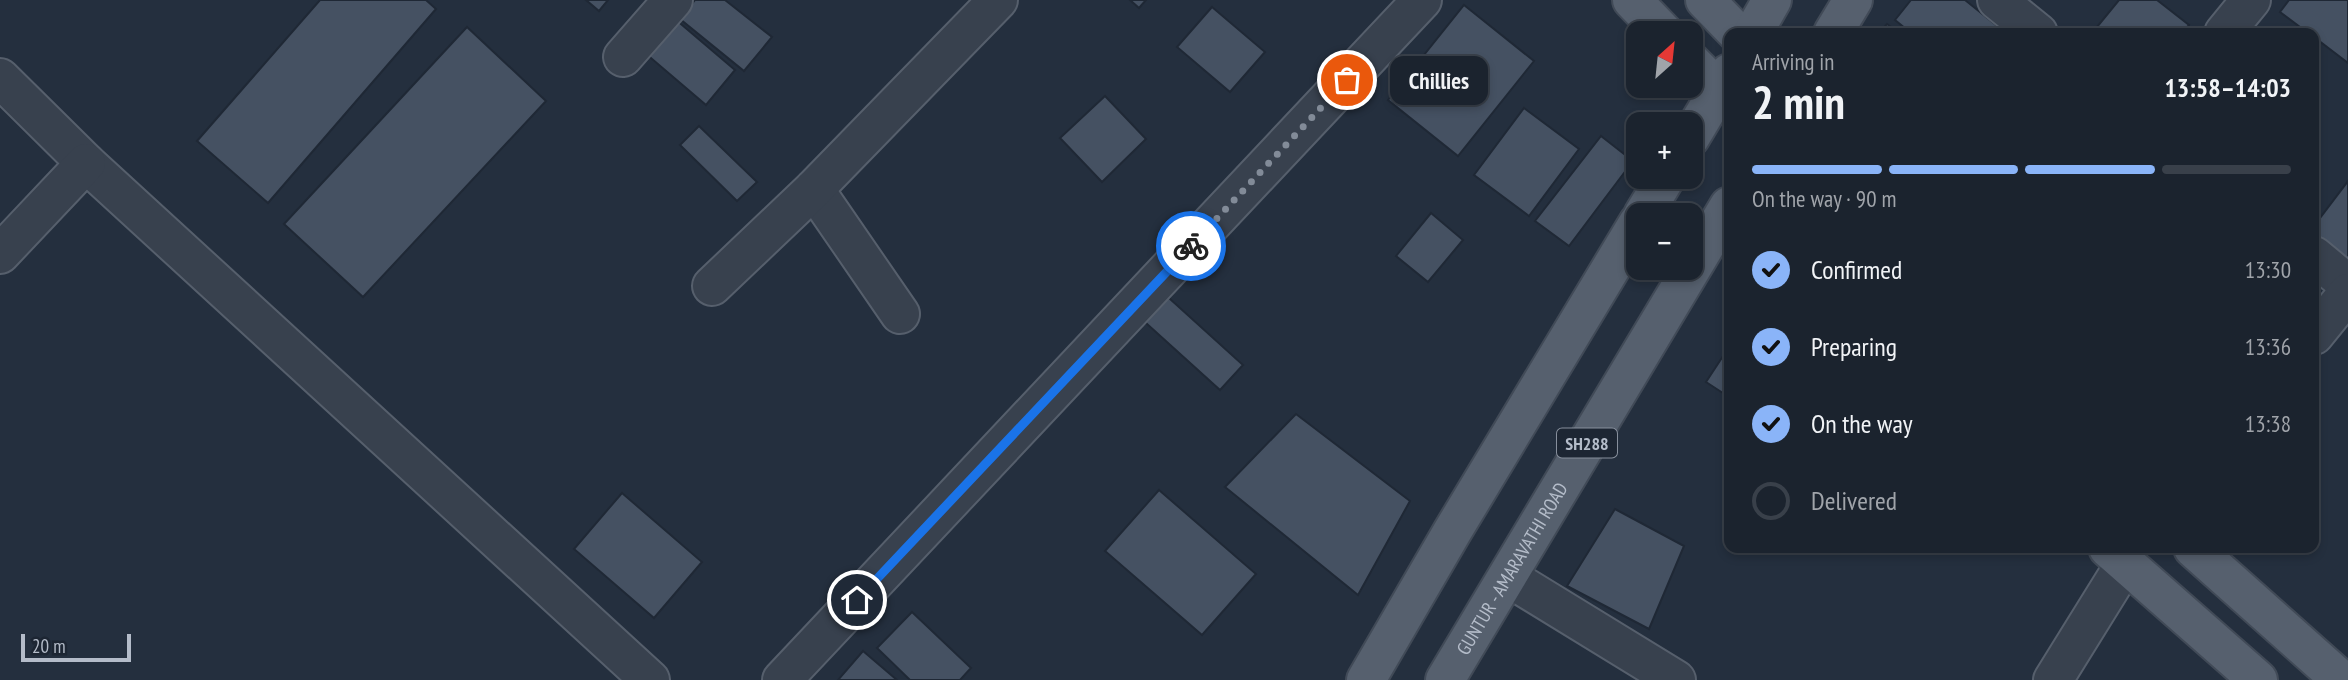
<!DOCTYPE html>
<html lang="en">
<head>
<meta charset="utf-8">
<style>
	:root { --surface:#1b232e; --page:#242b36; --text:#f1f3f6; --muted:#a0a4aa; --line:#39404a; --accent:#8ab4f8 }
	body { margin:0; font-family:"PT Sans Narrow",sans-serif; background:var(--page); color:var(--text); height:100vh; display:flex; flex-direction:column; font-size:26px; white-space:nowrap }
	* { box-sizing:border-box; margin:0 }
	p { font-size:23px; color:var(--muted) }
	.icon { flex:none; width:38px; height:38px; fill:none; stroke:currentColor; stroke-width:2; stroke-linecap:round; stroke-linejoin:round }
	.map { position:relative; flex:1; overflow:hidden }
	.side { position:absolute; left:1724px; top:28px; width:595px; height:525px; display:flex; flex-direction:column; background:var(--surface); border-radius:14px; box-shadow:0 4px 10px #0003,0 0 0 2px var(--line) }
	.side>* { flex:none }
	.needle { width:46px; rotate:27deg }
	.fabs { position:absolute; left:1626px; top:21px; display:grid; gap:14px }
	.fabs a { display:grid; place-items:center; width:77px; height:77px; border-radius:14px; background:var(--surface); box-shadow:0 4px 10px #0003,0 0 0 2px var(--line); font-size:35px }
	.scale { position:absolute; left:21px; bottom:18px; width:110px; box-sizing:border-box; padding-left:7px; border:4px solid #b4bcc9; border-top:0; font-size:19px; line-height:24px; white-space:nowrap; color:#b4bcc9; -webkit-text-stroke:5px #1d2633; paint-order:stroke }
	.pin { position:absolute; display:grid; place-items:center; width:60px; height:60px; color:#fff; margin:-30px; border:4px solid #fff; border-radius:50%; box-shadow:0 2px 7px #0007 }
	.courier { position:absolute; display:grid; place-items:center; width:70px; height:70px; margin:-35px; border:5px solid #1a73e8; border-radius:50%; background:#fff; color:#222; box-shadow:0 2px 9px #0007 }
	.bubble { position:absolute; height:49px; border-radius:14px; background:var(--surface); box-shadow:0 4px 10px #0003,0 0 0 2px var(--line); font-size:23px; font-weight:600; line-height:49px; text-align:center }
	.headline em { font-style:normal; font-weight:600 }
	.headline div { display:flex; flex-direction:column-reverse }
	.headline { display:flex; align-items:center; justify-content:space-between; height:119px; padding:0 28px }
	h1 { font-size:46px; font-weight:600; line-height:52px }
	.bar { display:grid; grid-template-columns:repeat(4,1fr); gap:10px 7px; align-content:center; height:84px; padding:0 28px }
	.bar i { height:9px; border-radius:5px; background:var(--line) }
	.bar .on { background:var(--accent) }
	.bar p { grid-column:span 4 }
	ol { padding:0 28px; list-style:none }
	li { display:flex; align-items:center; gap:21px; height:77px }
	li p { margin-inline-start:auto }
	li .icon { padding:7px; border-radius:50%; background:var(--accent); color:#111; stroke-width:4 }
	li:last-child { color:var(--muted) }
	li i { width:38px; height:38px; border:4px solid var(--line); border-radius:50% }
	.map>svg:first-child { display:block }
	.building { fill:#455162; stroke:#1f2835; stroke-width:2 }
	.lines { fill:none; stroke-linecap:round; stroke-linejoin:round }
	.minor-casing { stroke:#565f6c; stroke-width:42 }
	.major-casing { stroke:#414a57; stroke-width:42 }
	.minor { stroke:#38414e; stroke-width:38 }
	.major { stroke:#56606e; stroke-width:38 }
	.done { stroke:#828b98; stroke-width:7; stroke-dasharray:0 12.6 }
	.route { stroke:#1a73e8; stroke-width:9 }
	.labels { text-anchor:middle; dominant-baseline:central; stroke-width:6; stroke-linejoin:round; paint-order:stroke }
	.shield { fill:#1d2633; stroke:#878f9c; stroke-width:2 }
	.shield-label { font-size:18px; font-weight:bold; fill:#b4bcc9 }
	.street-label { font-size:19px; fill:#b4bcc9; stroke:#1d2633 }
</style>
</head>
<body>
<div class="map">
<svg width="2348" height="680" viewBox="0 0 2348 680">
	<rect width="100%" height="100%" fill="#242f3e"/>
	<g class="building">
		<polygon points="320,0 426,0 436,9 268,203 197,141"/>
		<polygon points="586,0 608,0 599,11"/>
		<polygon points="695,0 725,0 772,37 744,71 680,19"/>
		<polygon points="1130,0 1146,0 1139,8"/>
		<polygon points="1911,0 1965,0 2006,33 1911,33 1895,20"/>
		<polygon points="2119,0 2157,0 2189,25 2182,33 2092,33"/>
		<polygon points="2289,0 2348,0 2348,63 2314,37 2314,33 2308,33 2280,12"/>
		<polygon points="1464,5 1534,61 1458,156 1388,100"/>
		<polygon points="1212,7 1265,52 1230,92 1177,47"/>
		<polygon points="675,19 735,70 706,105 645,53"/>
		<polygon points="1887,24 1899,33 1879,33"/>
		<polygon points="467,27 546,101 363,297 284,224"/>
		<polygon points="1105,96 1146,139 1102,182 1060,138"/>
		<polygon points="1524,108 1579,149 1529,216 1474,175"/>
		<polygon points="699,126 757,182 737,201 680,145"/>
		<polygon points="1601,136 1633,161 1569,246 1535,221"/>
		<polygon points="2348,181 2348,259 2314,233 2314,226"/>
		<polygon points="1431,213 1463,240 1428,282 1396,256"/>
		<polygon points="1159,289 1243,365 1220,390 1136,314"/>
		<polygon points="1729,347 1729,397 1706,382"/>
		<polygon points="1296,414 1410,501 1358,595 1225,487"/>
		<polygon points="1159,490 1256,574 1202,635 1105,551"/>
		<polygon points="622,493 702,562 654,618 574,549"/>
		<polygon points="1615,509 1684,546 1649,629 1567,586"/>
		<polygon points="912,612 971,668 960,680 910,680 877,648"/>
		<polygon points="863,651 897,680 838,680"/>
	</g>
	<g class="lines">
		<defs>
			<g id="minor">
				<polyline points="1997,0 2038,33"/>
				<polyline points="2224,33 2251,0"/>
				<polyline points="623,57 673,0"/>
				<polyline points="0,78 86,163 650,680"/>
				<polyline points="814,189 900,314"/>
				<polyline points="0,254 86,163"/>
				<polyline points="2314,256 2348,284"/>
				<polyline points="712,286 814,189 998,0"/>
				<polyline points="2314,335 2348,293"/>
				<polyline points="1508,577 1676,680"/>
				<polyline points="782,680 1422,0"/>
				<polyline points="2053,680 2125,564"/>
			</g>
			<g id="major">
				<polyline points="1632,0 1664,33"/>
				<polyline points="1705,0 1737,33"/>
				<polyline points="1753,33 1772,0"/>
				<polyline points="1833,33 1853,0"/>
				<polyline points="1690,61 1719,90"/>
				<polyline points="1690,138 1729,73"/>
				<polyline points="1643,215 1666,177"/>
				<polyline points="2108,548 2258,680"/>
				<polyline points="2193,548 2341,680"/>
				<polyline points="1366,680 1452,532 1638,223"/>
				<path id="s1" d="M 1445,680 L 1729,206"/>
			</g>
		</defs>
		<use href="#minor" class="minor-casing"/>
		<use href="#major" class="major-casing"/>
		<use href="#minor" class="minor"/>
		<use href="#major" class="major"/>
	</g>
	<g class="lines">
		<polyline class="done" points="1191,246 1347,80"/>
		<polyline class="route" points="857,600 1191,246"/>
	</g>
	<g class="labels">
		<rect class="shield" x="1557" y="428.5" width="60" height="29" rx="5"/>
		<g class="shield-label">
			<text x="1587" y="443">SH288</text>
		</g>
		<g class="street-label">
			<text stroke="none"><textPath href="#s1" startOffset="130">GUNTUR - AMARAVATHI ROAD</textPath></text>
		</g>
	</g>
</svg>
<div class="fabs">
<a><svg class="needle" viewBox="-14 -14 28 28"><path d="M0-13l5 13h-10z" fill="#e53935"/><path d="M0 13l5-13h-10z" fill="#a0a4aa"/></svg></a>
<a>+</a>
<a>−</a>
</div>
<div class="scale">20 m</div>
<div class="pin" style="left:1347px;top:80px;background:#ea580c"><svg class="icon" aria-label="bag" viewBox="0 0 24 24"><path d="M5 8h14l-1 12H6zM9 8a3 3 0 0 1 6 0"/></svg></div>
<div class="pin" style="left:857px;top:600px;background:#1f2937"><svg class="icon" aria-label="home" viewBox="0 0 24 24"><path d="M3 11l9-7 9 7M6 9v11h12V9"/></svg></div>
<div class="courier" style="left:1191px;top:246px"><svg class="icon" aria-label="bike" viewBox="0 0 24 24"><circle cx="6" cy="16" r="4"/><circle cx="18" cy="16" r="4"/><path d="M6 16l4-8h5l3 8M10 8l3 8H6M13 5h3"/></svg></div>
<div class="bubble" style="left:1390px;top:56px;width:98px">Chillies</div>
<section class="side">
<div class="headline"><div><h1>2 min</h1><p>Arriving in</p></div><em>13:58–14:03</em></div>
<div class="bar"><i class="on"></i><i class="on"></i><i class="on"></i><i></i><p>On the way · 90 m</p></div>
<ol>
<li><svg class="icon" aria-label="check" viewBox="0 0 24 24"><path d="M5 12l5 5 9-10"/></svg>Confirmed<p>13:30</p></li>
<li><svg class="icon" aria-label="check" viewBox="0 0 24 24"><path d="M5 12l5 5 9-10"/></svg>Preparing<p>13:36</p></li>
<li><svg class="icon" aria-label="check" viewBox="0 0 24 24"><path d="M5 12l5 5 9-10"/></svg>On the way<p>13:38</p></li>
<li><i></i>Delivered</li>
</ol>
</section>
</div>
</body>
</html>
